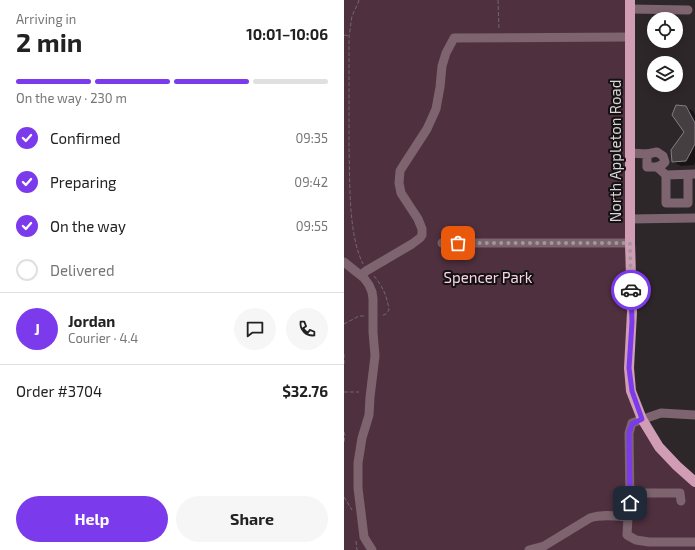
<!DOCTYPE html>
<html lang="en">
<head>
<meta charset="utf-8">
<style>
	:root { --surface:#fff; --page:#f6f6f6; --text:#222; --muted:#767676; --line:#e0e0e0; --accent:#7c3aed }
	body { margin:0; font-family:"Exo 2",sans-serif; background:var(--page); color:var(--text); height:100vh; display:flex; flex-direction:column; font-size:15px; white-space:nowrap }
	* { box-sizing:border-box; margin:0 }
	p { font-size:13px; color:var(--muted) }
	.icon { flex:none; width:22px; height:22px; fill:none; stroke:currentColor; stroke-width:2; stroke-linecap:round; stroke-linejoin:round }
	.map { position:relative; flex:1; overflow:hidden }
	.drawer { display:flex; flex-direction:column; background:var(--surface); width:344px }
	.drawer>* { flex:none }
	.fabs { position:absolute; left:303px; top:12px; display:grid; gap:8px }
	.fabs a { display:grid; place-items:center; width:36px; height:36px; border-radius:50%; background:var(--surface); box-shadow:0 2px 10px #0003; font-size:20px }
	.pin { position:absolute; display:grid; place-items:center; width:34px; height:34px; color:#fff; margin:-17px; border-radius:8px; box-shadow:0 2px 6px #0006 }
	.courier { position:absolute; display:grid; place-items:center; width:40px; height:40px; margin:-20px; border:3px solid #7c3aed; border-radius:50%; background:#fff; color:#222; box-shadow:0 1px 5px #0007 }
	.head em { font-style:normal; font-weight:700 }
	.head div { display:flex; flex-direction:column-reverse }
	.head { display:flex; align-items:center; justify-content:space-between; height:68px; padding:0 16px }
	h1 { font-size:26px; font-weight:700; line-height:30px }
	.bar { display:grid; grid-template-columns:repeat(4,1fr); gap:6px 4px; align-content:center; height:48px; padding:0 16px }
	.bar i { height:5px; border-radius:3px; background:var(--line) }
	.bar .on { background:var(--accent) }
	.bar p { grid-column:span 4 }
	.line { display:flex; align-items:center; gap:10px; padding:0 16px; border-top:1px solid var(--line) }
	.line div { flex:1 }
	.round { display:grid; place-items:center; flex:none; width:42px; height:42px; border-radius:21px; background:var(--page) }
	ol { padding:0 16px; list-style:none }
	li { display:flex; align-items:center; gap:12px; height:44px }
	li p { margin-inline-start:auto }
	li .icon { padding:4px; border-radius:50%; background:var(--accent); color:#fff; stroke-width:4 }
	li:last-child { color:var(--muted) }
	li i { width:22px; height:22px; border:2px solid var(--line); border-radius:50% }
	.cta { display:flex; gap:8px; margin-top:auto; padding:8px 16px }
	.cta a { flex:1; height:46px; border-radius:24px; background:var(--accent); color:#fff; font-size:16px; font-weight:700; line-height:46px; text-align:center }
	.cta a+a { background:var(--page); color:var(--text) }
	main { display:flex; flex:1; min-height:0 }
	.map>svg:first-child { display:block }
	.green { fill:#4f303f }
	.shadow { fill:#0007 }
	.building { fill:#463f42; stroke:#857d80 }
	.lines { fill:none; stroke-linecap:round; stroke-linejoin:round }
	.path { stroke:#6f696c; stroke-width:1; stroke-dasharray:4 2; stroke-linecap:butt }
	.minor { stroke:#7d646f; stroke-width:9 }
	.major { stroke:#d09db5; stroke-width:10 }
	.done { stroke:#9e999a; stroke-width:4; stroke-dasharray:0 7.2 }
	.route { stroke:#7c3aed; stroke-width:5 }
	.labels { text-anchor:middle; dominant-baseline:central; stroke-width:4; stroke-linejoin:round; paint-order:stroke }
	.street-label { font-size:15px; fill:#dad6d7; stroke:#141112 }
	.park-label { font-size:15px; fill:#f8d5e5; stroke:#141112 }
</style>
</head>
<body>
<main>
<section class="drawer">
<div class="head"><div><h1>2 min</h1><p>Arriving in</p></div><em>10:01–10:06</em></div>
<div class="bar"><i class="on"></i><i class="on"></i><i class="on"></i><i></i><p>On the way · 230 m</p></div>
<ol>
<li><svg class="icon" aria-label="check" viewBox="0 0 24 24"><path d="M5 12l5 5 9-10"/></svg>Confirmed<p>09:35</p></li>
<li><svg class="icon" aria-label="check" viewBox="0 0 24 24"><path d="M5 12l5 5 9-10"/></svg>Preparing<p>09:42</p></li>
<li><svg class="icon" aria-label="check" viewBox="0 0 24 24"><path d="M5 12l5 5 9-10"/></svg>On the way<p>09:55</p></li>
<li><i></i>Delivered</li>
</ol>
<div class="line" style="height:72px"><b class="round" style="background:var(--accent);color:#fff">J</b><div><b>Jordan</b><p>Courier · 4.4</p></div><a class="round"><svg class="icon" aria-label="chat" viewBox="0 0 24 24"><path d="M4 5h16v11H9l-5 4z"/></svg></a><a class="round"><svg class="icon" aria-label="phone" viewBox="0 0 24 24"><path d="M5 4h4l2 5-3 2q2 4 5 5l2-3 5 2v4C11 20 4 13 5 4z"/></svg></a></div>
<div class="line" style="height:52px"><div>Order #3704</div><b>$32.76</b></div>
<div class="cta"><a>Help</a><a>Share</a></div>
</section>
<div class="map">
<svg width="351" height="550" viewBox="0 0 351 550">
	<rect width="100%" height="100%" fill="#2e272a"/>
	<polygon class="green" points="0,0 287,0 285,368 298,419 351,481 351,550 0,550"/>
	<polygon class="shadow" points="341,107 349,111 351,115 351,162 350,165 337,166 329,162 341,132"/>
	<polygon class="building" points="332,105 342,106 351,123 351,144 342,161 328,162 327,150 340,132 328,115"/>
	<g class="lines">
		<g class="path">
			<path d="M 15,0 L 14,3 L 8,16 L 5,37 C 5,73 5,110 5,147 C 6,181 4,234 19,264"/>
			<polyline points="154,0 155,29"/>
			<polyline points="0,35 5,36"/>
			<path d="M 30,276 C 39,287 43,296 45,310 L 42,314 L 37,316"/>
			<polyline points="0,324 15,316 22,316"/>
			<polyline points="0,354 0,364"/>
			<polyline points="0,392 15,392"/>
			<polyline points="0,432 1,435 0,442"/>
			<polyline points="0,497 8,510"/>
			<polyline points="12,541 13,550"/>
		</g>
		<g class="minor">
			<polyline points="286,9 344,10"/>
			<polyline points="286,153 303,154 303,167 313,167 322,175 351,174"/>
			<polyline points="303,154 313,152 319,156 321,162 319,164 313,167"/>
			<polyline points="322,175 322,203 344,203 344,175"/>
			<polyline points="286,219 351,218"/>
			<polyline points="98,243 286,243"/>
			<polyline points="0,262 20,278 25,285 28,292 29,299 29,332 31,356 26,397 25,415 18,438 14,463 14,488 20,537 23,542 28,550"/>
			<polyline points="17,275 22,271 68,244 76,238 78,235 78,229 74,219 57,193 55,183 56,171 59,166 83,129 92,109 96,87 98,66 102,53 110,38 286,37"/>
			<polyline points="351,415 317,413 288,423 285,433 286,503 284,517 283,535 292,540 305,542 351,542"/>
			<polyline points="285,494 298,493 336,493 337,501"/>
			<path d="M 185,550 L 200,546 L 246,518 C 258,514 271,516 284,517"/>
		</g>
		<polyline class="major" points="286,0 286,243 288,312 285,368 287,391 298,419 315,447 333,466 351,482"/>
	</g>
	<g class="lines">
		<polyline class="done" points="114,243 286,243 287,290"/>
		<polyline class="route" points="286,503 285,433 288,424 298,419 288,391 285,368 288,322 287,290"/>
	</g>
	<g class="labels">
		<g class="street-label">
			<text transform="translate(271 151) rotate(-90)">North Appleton Road</text>
		</g>
		<g class="park-label">
			<text x="144" y="277">Spencer Park</text>
		</g>
	</g>
</svg>
<div class="fabs">
<a><svg class="icon" aria-label="locate" viewBox="0 0 24 24"><circle cx="12" cy="12" r="6"/><path d="M12 2v4M12 18v4M2 12h4M18 12h4"/></svg></a>
<a><svg class="icon" aria-label="layers" viewBox="0 0 24 24"><path d="M12 4l9 5-9 5-9-5zM3 14l9 5 9-5"/></svg></a>
</div>
<div class="pin" style="left:114px;top:243px;background:#ea580c"><svg class="icon" aria-label="bag" viewBox="0 0 24 24"><path d="M5 8h14l-1 12H6zM9 8a3 3 0 0 1 6 0"/></svg></div>
<div class="pin" style="left:286px;top:503px;background:#1f2937"><svg class="icon" aria-label="home" viewBox="0 0 24 24"><path d="M3 11l9-7 9 7M6 9v11h12V9"/></svg></div>
<div class="courier" style="left:287px;top:290px"><svg class="icon" aria-label="car" viewBox="0 0 24 24"><path d="M5 17H2v-5l4-1 3-4h7l3 4 3 1v5h-3M9 17h6M6 11h13"/><circle cx="7" cy="17" r="2"/><circle cx="17" cy="17" r="2"/></svg></div>
</div>
</main>
</body>
</html>
